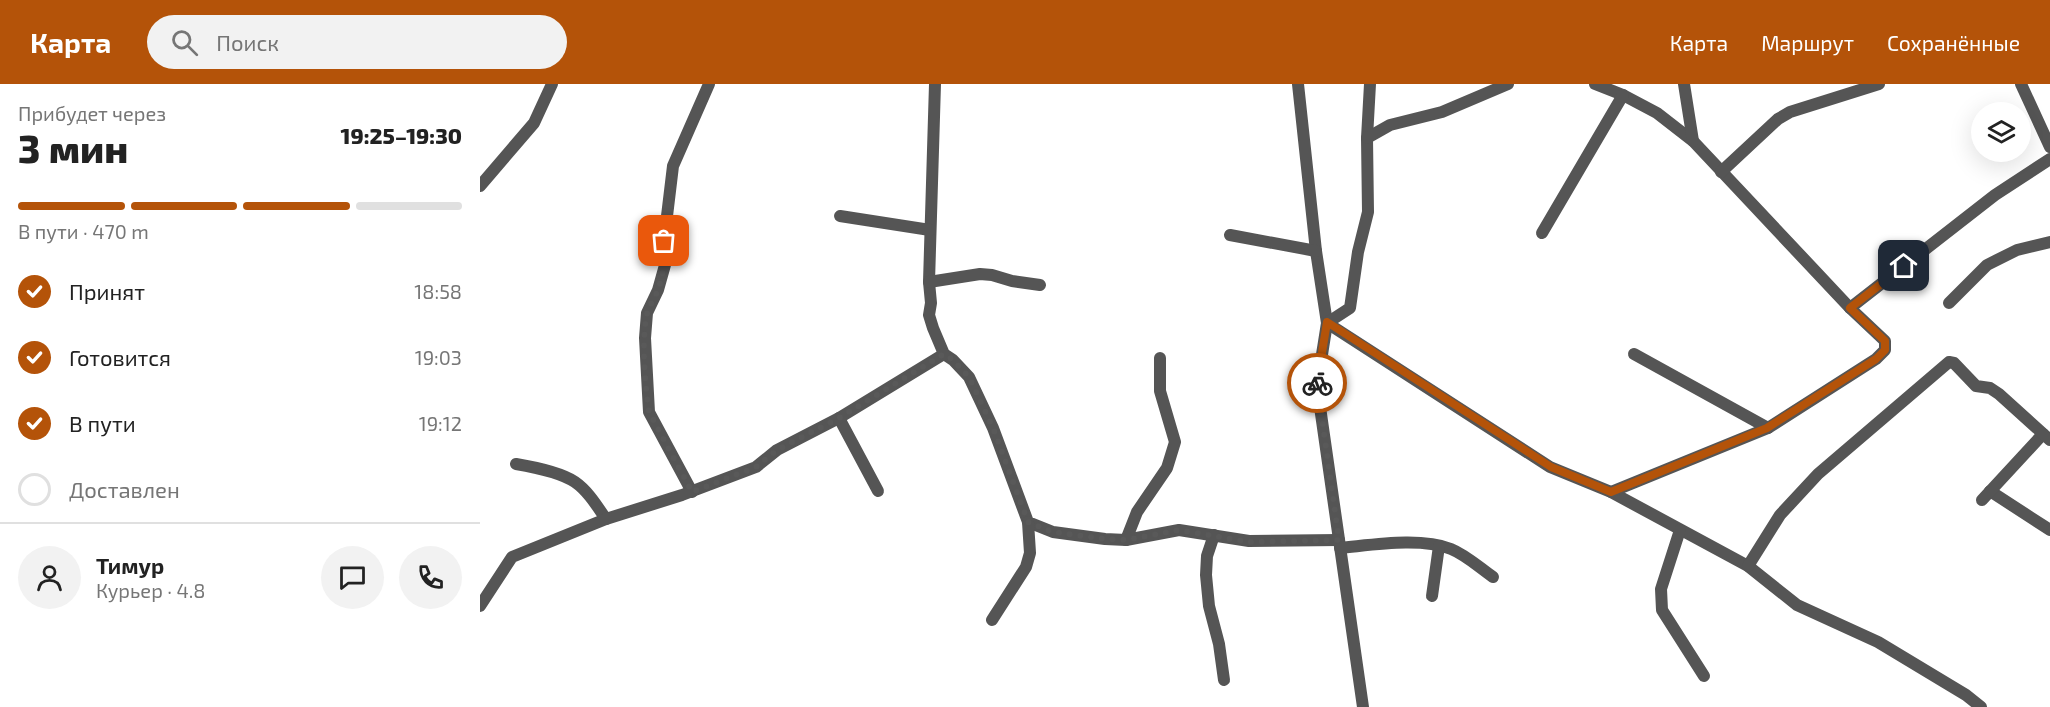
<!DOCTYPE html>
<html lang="ru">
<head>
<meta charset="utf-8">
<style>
	:root { --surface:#fff; --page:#f2f2f2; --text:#222; --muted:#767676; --line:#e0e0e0; --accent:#b45309 }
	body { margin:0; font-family:"Exo 2",sans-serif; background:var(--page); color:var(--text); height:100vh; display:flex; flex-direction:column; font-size:22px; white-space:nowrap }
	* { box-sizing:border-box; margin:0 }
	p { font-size:20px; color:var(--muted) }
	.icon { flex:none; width:33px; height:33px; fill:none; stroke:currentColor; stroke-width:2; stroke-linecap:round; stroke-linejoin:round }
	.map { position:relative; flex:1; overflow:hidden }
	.panel { display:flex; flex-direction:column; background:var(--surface); width:480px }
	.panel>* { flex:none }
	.tools { position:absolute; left:1491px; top:18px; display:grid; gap:12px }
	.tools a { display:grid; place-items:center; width:60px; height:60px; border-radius:50%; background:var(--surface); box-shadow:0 6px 24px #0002; font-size:30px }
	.pin { position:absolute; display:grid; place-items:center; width:51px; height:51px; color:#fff; margin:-26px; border-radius:12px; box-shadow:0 3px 9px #0006 }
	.courier { position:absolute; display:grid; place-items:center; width:60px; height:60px; margin:-30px; border:4px solid #b45309; border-radius:50%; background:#fff; color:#222; box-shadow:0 2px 8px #0007 }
	.overview em { font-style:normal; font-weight:800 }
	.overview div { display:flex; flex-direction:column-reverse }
	.overview { display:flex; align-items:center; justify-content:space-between; height:102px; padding:0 18px }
	h1 { font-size:39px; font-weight:800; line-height:45px }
	.bar { display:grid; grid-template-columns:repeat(4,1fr); gap:9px 6px; align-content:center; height:72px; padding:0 18px }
	.bar i { height:8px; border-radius:4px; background:var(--line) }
	.bar .selected { background:var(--accent) }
	.bar p { grid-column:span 4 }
	.line { display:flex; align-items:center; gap:15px; padding:0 18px; border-top:2px solid var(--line) }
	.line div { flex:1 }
	.round { display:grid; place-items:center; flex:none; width:63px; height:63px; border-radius:32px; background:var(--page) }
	ol { padding:0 18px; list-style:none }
	li { display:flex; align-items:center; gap:18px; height:66px }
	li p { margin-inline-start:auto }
	li .icon { padding:6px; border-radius:50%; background:var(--accent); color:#fff; stroke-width:4 }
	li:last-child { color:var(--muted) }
	li i { width:33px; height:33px; border:3px solid var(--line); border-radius:50% }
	header { display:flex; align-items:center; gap:36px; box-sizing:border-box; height:84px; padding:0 30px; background:var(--accent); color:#fff }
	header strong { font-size:28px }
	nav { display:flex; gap:33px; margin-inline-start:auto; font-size:21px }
	.search { width:420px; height:54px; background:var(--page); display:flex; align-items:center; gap:15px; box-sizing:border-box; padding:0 21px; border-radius:33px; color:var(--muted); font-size:22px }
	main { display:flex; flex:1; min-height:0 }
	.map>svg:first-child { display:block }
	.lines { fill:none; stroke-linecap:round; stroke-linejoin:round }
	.minor { stroke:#555; stroke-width:12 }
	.done { stroke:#595959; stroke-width:6; stroke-dasharray:0 10.8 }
	.route { stroke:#b45309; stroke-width:8 }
</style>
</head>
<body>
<header>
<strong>Карта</strong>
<div class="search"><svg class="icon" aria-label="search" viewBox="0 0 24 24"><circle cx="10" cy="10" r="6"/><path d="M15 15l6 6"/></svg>Поиск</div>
<nav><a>Карта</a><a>Маршрут</a><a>Сохранённые</a></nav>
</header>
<main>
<section class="panel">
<div class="overview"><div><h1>3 мин</h1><p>Прибудет через</p></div><em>19:25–19:30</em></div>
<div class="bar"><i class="selected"></i><i class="selected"></i><i class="selected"></i><i></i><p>В пути · 470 m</p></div>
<ol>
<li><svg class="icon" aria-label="check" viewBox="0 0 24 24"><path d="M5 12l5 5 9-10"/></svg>Принят<p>18:58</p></li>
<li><svg class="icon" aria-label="check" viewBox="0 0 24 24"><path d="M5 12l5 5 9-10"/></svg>Готовится<p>19:03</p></li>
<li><svg class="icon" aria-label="check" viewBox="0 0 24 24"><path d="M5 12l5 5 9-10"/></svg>В пути<p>19:12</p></li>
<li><i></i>Доставлен</li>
</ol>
<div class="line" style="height:108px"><a class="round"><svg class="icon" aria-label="person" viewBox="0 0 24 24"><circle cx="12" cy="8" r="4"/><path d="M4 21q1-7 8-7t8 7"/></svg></a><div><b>Тимур</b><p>Курьер · 4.8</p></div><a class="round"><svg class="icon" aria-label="chat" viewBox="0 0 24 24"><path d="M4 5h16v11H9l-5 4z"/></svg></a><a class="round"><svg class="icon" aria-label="phone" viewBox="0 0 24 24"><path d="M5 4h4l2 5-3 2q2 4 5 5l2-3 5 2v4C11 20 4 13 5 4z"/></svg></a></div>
</section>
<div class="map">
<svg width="1570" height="623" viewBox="0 0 1570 623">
	<rect width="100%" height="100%" fill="#fff"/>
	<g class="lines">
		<g class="minor">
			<polyline points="455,0 449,198 451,219 449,231 453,244 464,270 473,276 489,293 513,344 548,438 573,448 625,455 646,456 699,446 769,457 859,456"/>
			<polyline points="818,0 836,167 847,239 837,302 883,623"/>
			<polyline points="890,0 887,54 888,128 878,168 870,224 847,239 1070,383 1131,408 1268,482 1317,521 1398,558 1486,611 1501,623"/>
			<polyline points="1115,0 1143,11 1177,29 1213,57 1370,224 1405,257 1405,266 1396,275 1288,344 1131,408"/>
			<polyline points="1204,0 1213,57"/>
			<polyline points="1541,0 1570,63"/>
			<polyline points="887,54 910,41 962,28 1028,0"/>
			<polyline points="1241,88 1298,35 1310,28 1399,0"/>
			<polyline points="0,102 54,39 72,0"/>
			<polyline points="360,132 450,146"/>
			<polyline points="1062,149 1143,11"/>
			<polyline points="750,151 836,167"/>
			<polyline points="449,198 500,190 512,191 532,197 560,201"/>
			<polyline points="1469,219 1507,181 1537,166 1570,158"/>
			<polyline points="1370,224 1515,111 1570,75"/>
			<polyline points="1154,270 1288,344"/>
			<polyline points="359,334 398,407"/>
			<path d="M 36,380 C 54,383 80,388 95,398 C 108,407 117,422 126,435"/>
			<polyline points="1510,407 1570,446"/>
			<polyline points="212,408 169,328 165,254 167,229 178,206 185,181 184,157 193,82 229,0"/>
			<polyline points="1502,416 1563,350"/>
			<polyline points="1200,446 1181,505 1182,526 1224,592"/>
			<polyline points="734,451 727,472 726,491 729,522 739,560 744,596"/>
			<polyline points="646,456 657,428 687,384 695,358 680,307 680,274"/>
			<path d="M 860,464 C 893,461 940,453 971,465 C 986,471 1000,484 1013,493"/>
			<polyline points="1268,482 1300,431 1338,390 1469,278 1474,279 1496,302 1510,304 1519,310 1570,356"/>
			<polyline points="952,512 959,462"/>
			<polyline points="0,522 32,473 126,435 202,411 276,383 297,366 359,334 464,270"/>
			<polyline points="512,536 546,483 550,469 548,438"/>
		</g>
	</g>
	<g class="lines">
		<path class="done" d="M 184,157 C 185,175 184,191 177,208 C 174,215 169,222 167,230 C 161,258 165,300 169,328 L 212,408 L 276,383 L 297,366 L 359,334 L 464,270 L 473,276 L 489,293 L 513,344 L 548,438 L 573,448 L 625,455 L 646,456 L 699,446 L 769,458 L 859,456 L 837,299"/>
		<polyline class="route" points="837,299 847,238 1071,383 1131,408 1287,344 1396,275 1405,266 1405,257 1370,224 1424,182"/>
	</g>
</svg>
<div class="tools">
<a><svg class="icon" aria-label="layers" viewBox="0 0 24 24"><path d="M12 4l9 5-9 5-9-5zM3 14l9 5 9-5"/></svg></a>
</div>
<div class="pin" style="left:184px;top:157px;background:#ea580c"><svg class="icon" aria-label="bag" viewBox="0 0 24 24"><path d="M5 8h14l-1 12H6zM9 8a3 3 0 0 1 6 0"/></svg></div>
<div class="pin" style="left:1424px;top:182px;background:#1f2937"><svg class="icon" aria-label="home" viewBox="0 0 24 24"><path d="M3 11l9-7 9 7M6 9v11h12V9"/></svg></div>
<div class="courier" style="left:837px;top:299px"><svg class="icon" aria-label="bike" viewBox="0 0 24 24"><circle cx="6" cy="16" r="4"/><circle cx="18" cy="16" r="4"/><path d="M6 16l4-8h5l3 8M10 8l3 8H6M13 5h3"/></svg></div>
</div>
</main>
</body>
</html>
